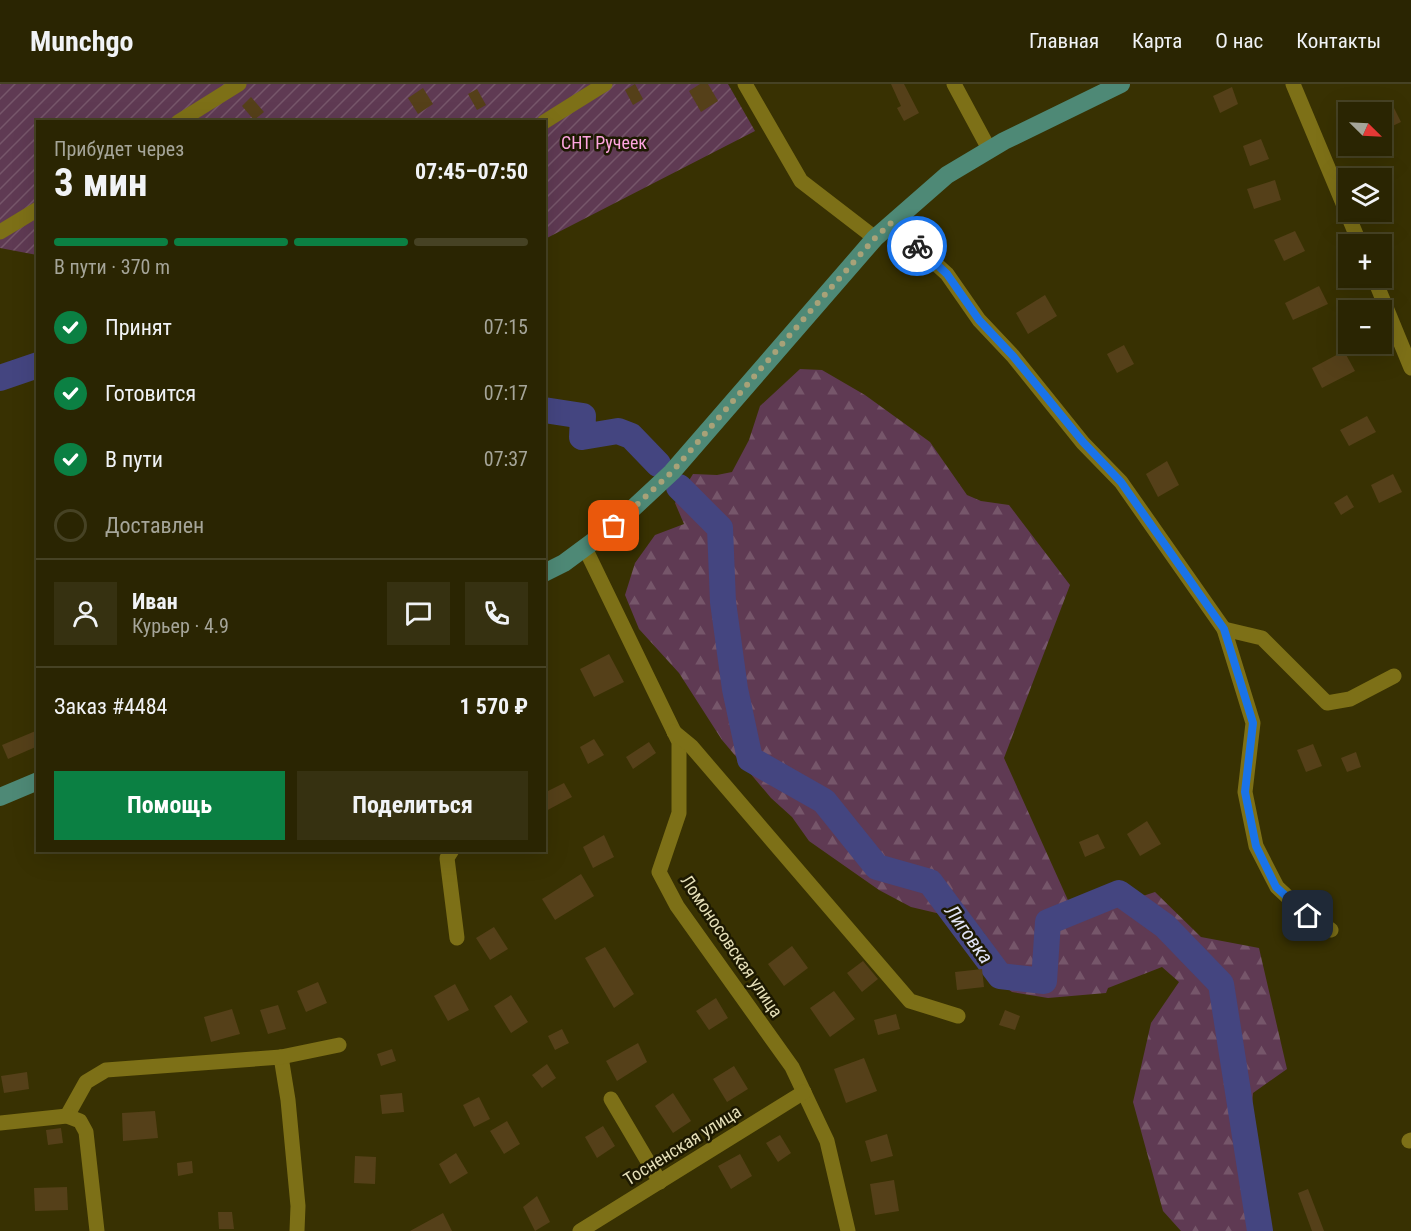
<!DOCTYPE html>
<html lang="ru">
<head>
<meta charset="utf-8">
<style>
	:root { --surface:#2a2502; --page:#363111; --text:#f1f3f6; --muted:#a5a599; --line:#464224; --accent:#0b8043 }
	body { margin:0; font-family:"Roboto Condensed",sans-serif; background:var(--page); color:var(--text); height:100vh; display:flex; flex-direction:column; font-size:22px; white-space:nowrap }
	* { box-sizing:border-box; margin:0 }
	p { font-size:20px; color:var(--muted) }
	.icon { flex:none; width:33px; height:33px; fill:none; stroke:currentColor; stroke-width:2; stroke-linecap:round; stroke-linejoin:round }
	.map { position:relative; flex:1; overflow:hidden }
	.sheet { position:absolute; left:36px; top:36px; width:510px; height:732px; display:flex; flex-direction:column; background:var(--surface); border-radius:0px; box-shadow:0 6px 24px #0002,0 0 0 2px var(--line) }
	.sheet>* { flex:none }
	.needle { width:39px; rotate:114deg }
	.controls { position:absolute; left:1338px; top:18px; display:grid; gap:12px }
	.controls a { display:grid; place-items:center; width:54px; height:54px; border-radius:0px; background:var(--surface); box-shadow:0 6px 24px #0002,0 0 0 2px var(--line); font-size:30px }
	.pin { position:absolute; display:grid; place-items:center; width:51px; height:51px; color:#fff; margin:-26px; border-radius:12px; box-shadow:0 3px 9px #0006 }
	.courier { position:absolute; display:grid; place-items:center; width:60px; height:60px; margin:-30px; border:4px solid #1a73e8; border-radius:50%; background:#fff; color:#222; box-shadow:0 2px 8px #0007 }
	.summary em { font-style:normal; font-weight:700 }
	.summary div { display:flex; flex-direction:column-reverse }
	.summary { display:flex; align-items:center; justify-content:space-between; height:102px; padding:0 18px }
	h1 { font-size:39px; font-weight:700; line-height:45px }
	.bar { display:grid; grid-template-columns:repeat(4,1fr); gap:9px 6px; align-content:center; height:72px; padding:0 18px }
	.bar i { height:8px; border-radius:4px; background:var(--line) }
	.bar .on { background:var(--accent) }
	.bar p { grid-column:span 4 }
	.line { display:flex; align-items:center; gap:15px; padding:0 18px; border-top:2px solid var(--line) }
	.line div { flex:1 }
	.round { display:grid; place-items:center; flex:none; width:63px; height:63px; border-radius:0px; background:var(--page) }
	ol { padding:0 18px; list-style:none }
	li { display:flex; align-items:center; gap:18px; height:66px }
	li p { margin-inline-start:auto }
	li .icon { padding:6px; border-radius:50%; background:var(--accent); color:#fff; stroke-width:4 }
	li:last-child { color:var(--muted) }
	li i { width:33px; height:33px; border:3px solid var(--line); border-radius:50% }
	.action { display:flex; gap:12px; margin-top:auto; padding:12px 18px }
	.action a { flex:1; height:69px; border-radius:0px; background:var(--accent); color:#fff; font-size:24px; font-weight:700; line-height:69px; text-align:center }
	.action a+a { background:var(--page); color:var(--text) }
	header { display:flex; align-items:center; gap:36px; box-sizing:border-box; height:84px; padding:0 30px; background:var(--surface); border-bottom:2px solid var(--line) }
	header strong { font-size:28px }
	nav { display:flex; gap:33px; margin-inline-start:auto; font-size:21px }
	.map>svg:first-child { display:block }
	.forest { fill:url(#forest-firs) }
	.garden { fill:url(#garden-furrows) }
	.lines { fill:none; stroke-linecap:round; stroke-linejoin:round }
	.river { stroke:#444580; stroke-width:26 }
	.building { fill:#554019 }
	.minor { stroke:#7d7017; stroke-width:15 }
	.major { stroke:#4e8976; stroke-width:18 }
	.done { stroke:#a8a278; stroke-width:6; stroke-dasharray:0 10.8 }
	.route { stroke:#1a73e8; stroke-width:8 }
	.labels { text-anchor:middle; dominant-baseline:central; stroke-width:5; stroke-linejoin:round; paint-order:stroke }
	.park-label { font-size:18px; fill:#ffa6e0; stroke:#1d1901 }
	.street-label { font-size:18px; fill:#e5dfb8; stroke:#1d1901 }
	.water-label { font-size:20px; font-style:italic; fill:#e0e2f5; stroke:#1d1901 }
</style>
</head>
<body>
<header>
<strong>Munchgo</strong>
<nav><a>Главная</a><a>Карта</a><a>О нас</a><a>Контакты</a></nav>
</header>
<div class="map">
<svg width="1411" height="1147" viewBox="0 0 1411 1147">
	<defs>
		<pattern id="forest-firs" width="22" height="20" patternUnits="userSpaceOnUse" patternTransform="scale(1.5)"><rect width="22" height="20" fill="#5f3a53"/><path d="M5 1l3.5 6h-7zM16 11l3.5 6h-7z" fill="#76566a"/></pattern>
		<pattern id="garden-furrows" width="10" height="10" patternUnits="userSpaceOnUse" patternTransform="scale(1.5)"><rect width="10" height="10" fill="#5f3a53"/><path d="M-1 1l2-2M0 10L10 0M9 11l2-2" fill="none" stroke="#76566a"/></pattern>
	</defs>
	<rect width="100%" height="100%" fill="#383102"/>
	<polygon class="forest" points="800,285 822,286 865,311 930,358 967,411 981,417 1009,421 1070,501 1004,674 1076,834 1155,808 1201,853 1259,864 1287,985 1253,1009 1247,1084 1261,1147 1181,1147 1163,1127 1133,1018 1151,939 1179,898 1162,883 1108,904 1106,909 1048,914 1012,908 1008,905 984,849 966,836 911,823 879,806 809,757 792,733 771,714 722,656 679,589 639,545 625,511 635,479 655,451 684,440 675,419 693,390 717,391 732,388 749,356 760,322"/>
	<polygon class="garden" points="0,0 728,0 755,47 545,155 544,38 38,38 37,171 0,164"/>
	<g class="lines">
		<g class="river">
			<polyline points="0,294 38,281"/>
			<polyline points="544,326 583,332 582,353 618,347 631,352 658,380"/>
			<polyline points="679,403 720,444 723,518 735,605 750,675 824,717 877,783 930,798 1000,892 1044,897 1048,838 1119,809 1165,842 1221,900 1260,1147"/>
		</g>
	</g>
	<g class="building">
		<polygon points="635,0 643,15 633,21 625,6"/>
		<polygon points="700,0 708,0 718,17 701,28 689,7"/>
		<polygon points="891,0 904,0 919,29 904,37 897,24 901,22"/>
		<polygon points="1232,3 1238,20 1220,29 1213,12"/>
		<polygon points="423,4 433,20 418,30 408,14"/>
		<polygon points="477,5 486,21 477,26 468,10"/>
		<polygon points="251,13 264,28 254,36 242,22"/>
		<polygon points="1393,22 1401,38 1382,47 1382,28"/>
		<polygon points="1261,55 1269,75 1250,82 1243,62"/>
		<polygon points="1275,96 1281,116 1254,125 1247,105"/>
		<polygon points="1295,147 1305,167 1284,177 1274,156"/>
		<polygon points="1319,202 1328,220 1293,236 1285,219"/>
		<polygon points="1045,211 1057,232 1028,250 1016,229"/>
		<polygon points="1124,261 1134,280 1117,289 1107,270"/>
		<polygon points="1344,267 1355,287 1322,304 1312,284"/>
		<polygon points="1367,332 1376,348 1349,362 1340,346"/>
		<polygon points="1167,377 1179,401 1158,413 1146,390"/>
		<polygon points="1393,390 1402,408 1379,419 1371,401"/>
		<polygon points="1347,411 1354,423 1341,431 1334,419"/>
		<polygon points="609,570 624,598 594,613 580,585"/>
		<polygon points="38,646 38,662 8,675 2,661"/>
		<polygon points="594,655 604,671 588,680 580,663"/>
		<polygon points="649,658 656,669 633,685 626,673"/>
		<polygon points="1313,660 1322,682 1306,688 1297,666"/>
		<polygon points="1356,668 1361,683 1347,688 1341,674"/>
		<polygon points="564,699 572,713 544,728 544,709"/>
		<polygon points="1147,737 1161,760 1140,772 1127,750"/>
		<polygon points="1098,750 1105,764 1085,773 1079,758"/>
		<polygon points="604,751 614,773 593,784 583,763"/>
		<polygon points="581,790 594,812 555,836 542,815"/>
		<polygon points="494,843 508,865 490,876 476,854"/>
		<polygon points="792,862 808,884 784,902 768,880"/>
		<polygon points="605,863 634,910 614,924 585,874"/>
		<polygon points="863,877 878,895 862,908 847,889"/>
		<polygon points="982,885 984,903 957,906 955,888"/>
		<polygon points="318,898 327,919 306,928 297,907"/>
		<polygon points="455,900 469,926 448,937 434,912"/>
		<polygon points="834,907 855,935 830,953 810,924"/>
		<polygon points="511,911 528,938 511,949 494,922"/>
		<polygon points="716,914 728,934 709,946 696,927"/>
		<polygon points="278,921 286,945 268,950 260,926"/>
		<polygon points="232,925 240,950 211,958 204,933"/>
		<polygon points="1005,926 1020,932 1015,946 999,941"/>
		<polygon points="896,930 900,945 878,951 874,936"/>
		<polygon points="562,945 569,959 555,966 548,952"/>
		<polygon points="638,959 647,978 617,997 606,977"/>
		<polygon points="392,965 396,977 381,982 377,970"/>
		<polygon points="864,974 877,1007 846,1019 834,985"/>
		<polygon points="547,980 556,994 542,1004 532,991"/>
		<polygon points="734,982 748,1005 727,1018 713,995"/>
		<polygon points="27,988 29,1005 4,1009 1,992"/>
		<polygon points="402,1009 404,1028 382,1030 380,1011"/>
		<polygon points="673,1009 691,1037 673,1049 655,1022"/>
		<polygon points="479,1013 490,1035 474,1043 463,1021"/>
		<polygon points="155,1027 158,1054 123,1057 122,1029"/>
		<polygon points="507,1037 520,1060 504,1070 490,1047"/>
		<polygon points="603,1042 615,1062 597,1074 585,1053"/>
		<polygon points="61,1044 63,1059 48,1061 46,1046"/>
		<polygon points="887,1050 893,1072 871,1078 865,1057"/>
		<polygon points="780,1051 791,1069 778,1078 766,1059"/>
		<polygon points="456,1069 468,1089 450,1100 439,1080"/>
		<polygon points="740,1070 752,1092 731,1105 718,1082"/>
		<polygon points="355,1072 376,1073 375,1100 354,1099"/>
		<polygon points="192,1077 193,1089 178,1092 177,1079"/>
		<polygon points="894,1096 899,1127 875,1131 870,1100"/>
		<polygon points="67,1103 68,1126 35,1127 34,1104"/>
		<polygon points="1308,1105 1324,1147 1312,1147 1298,1109"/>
		<polygon points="537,1112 550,1138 535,1147 523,1123"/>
		<polygon points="218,1128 232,1128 234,1145 219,1145"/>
		<polygon points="443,1129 452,1147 410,1147"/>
	</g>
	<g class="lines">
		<g class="minor">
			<polyline points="745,0 801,97 875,154"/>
			<polyline points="954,0 989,65"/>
			<polyline points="1293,0 1360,160"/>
			<polyline points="178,38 239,0"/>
			<polyline points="544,38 605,0"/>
			<polyline points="891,139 947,190 979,236 1013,272 1083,359 1121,398 1224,545 1253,639 1245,708 1256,762 1277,803 1308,832 1331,846"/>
			<polyline points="0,148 38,125"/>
			<polyline points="1374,194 1411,284"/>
			<polyline points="585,464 679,658 679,729 659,788 677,822 792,983 827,1057 848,1147"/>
			<polyline points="1224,545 1262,554 1327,619 1350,615 1394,592"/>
			<polyline points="674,648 691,662 910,917 958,932"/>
			<polyline points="452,766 447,774 457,854"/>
			<polyline points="281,973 288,1016 298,1122 297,1147"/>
			<polyline points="611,1015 660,1098"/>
			<polyline points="67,1032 86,998 106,986 281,973 339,961"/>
			<polyline points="0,1039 67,1032 80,1037 86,1048 97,1147"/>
			<polyline points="1409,1057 1411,1056"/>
			<polyline points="580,1147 804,1008"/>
		</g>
		<g class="major">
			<polyline points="544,489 564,479 614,442 672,388 875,154 947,91 1004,57 1121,0"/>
			<polyline points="0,713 38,697"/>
		</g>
	</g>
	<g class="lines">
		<polyline class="done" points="614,442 672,388 814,223 875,154 891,139 917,162"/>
		<polyline class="route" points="917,162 947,190 979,236 1013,272 1083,358 1121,398 1224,545 1253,639 1245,708 1256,762 1276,803 1308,832"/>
	</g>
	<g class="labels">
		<g class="park-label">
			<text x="604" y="58">СНТ Ручеек</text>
		</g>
		<g class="street-label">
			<text transform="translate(732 862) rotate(56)">Ломоносовская улица</text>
			<text transform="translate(682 1061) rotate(-32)">Тосненская улица</text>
		</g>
		<g class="water-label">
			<text transform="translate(969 850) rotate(54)">Лиговка</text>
		</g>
	</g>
</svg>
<div class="controls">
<a><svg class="needle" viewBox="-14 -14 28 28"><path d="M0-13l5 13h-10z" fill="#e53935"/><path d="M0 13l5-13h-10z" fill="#a5a599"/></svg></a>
<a><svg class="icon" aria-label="layers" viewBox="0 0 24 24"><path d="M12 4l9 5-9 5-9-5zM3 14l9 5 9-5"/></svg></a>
<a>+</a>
<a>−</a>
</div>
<div class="pin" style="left:614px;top:442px;background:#ea580c"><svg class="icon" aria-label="bag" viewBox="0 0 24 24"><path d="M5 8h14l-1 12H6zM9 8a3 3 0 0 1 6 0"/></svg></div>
<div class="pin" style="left:1308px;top:832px;background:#1f2937"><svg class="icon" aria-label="home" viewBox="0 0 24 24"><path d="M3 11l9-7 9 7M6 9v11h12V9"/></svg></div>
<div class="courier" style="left:917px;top:162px"><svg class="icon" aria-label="bike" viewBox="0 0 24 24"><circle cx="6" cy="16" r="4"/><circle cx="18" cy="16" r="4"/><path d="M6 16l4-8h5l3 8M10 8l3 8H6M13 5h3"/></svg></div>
<section class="sheet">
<div class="summary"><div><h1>3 мин</h1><p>Прибудет через</p></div><em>07:45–07:50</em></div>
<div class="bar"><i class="on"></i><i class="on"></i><i class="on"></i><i></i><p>В пути · 370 m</p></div>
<ol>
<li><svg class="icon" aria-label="check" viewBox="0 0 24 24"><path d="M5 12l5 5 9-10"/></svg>Принят<p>07:15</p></li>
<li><svg class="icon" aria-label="check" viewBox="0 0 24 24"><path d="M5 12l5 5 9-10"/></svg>Готовится<p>07:17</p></li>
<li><svg class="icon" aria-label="check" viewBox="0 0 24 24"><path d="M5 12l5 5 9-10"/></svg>В пути<p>07:37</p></li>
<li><i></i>Доставлен</li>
</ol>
<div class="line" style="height:108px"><a class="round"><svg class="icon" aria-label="person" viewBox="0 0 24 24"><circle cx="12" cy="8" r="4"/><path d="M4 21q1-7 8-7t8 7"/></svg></a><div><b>Иван</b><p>Курьер · 4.9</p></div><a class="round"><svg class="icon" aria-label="chat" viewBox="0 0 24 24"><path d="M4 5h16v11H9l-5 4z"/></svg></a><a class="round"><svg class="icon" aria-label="phone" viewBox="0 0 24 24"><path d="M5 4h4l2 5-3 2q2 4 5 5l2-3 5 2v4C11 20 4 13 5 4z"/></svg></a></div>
<div class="line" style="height:78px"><div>Заказ #4484</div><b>1 570 ₽</b></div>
<div class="action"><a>Помощь</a><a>Поделиться</a></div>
</section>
</div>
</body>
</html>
